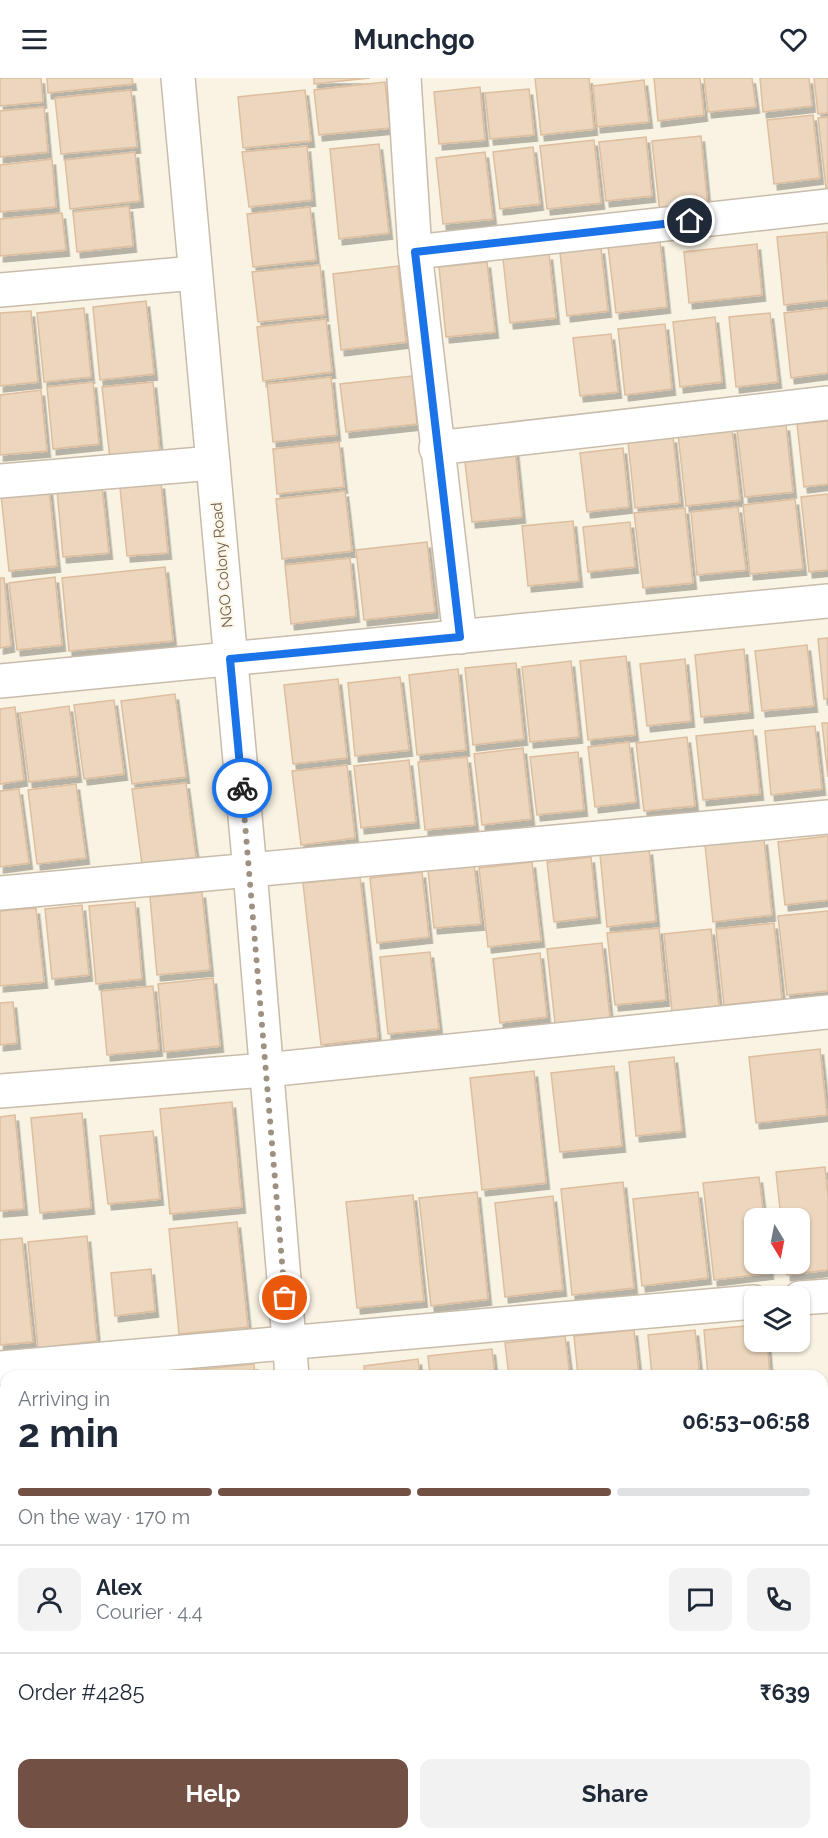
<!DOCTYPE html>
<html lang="en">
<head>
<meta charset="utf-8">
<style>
	:root { --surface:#fff; --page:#f2f2f3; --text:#1f2937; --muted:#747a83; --line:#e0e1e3; --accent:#725144 }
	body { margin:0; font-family:Raleway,sans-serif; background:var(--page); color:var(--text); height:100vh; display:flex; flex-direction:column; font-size:22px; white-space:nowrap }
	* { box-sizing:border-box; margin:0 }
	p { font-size:20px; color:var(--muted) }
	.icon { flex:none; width:33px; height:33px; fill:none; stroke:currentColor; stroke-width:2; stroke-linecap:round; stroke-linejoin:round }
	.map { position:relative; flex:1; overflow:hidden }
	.details { position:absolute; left:0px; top:1292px; width:828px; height:470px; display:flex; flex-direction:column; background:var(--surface); border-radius:18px 18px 0 0; box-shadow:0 2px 4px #0004 }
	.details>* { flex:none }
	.needle { width:39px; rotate:170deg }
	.buttons { position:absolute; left:744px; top:1130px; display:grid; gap:12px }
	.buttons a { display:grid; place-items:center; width:66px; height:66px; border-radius:12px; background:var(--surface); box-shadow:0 2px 4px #0004; font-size:30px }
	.pin { position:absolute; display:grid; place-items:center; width:51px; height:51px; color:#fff; margin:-26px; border:3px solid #fff; border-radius:50%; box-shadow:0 2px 6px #0007 }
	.courier { position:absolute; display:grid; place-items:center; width:60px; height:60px; margin:-30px; border:4px solid #1a73e8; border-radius:50%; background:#fff; color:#222; box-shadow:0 2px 8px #0007 }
	.headline em { font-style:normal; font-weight:700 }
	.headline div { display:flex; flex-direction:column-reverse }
	.headline { display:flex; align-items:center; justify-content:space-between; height:102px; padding:0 18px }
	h1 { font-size:39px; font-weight:700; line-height:45px }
	.bar { display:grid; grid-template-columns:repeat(4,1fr); gap:9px 6px; align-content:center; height:72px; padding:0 18px }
	.bar i { height:8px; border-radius:4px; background:var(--line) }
	.bar .current { background:var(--accent) }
	.bar p { grid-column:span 4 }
	.line { display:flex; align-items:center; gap:15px; padding:0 18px; border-top:2px solid var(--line) }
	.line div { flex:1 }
	.round { display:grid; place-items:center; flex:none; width:63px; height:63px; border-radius:12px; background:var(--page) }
	.cta { display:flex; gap:12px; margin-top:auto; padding:12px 18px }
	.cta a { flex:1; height:69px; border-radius:12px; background:var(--accent); color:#fff; font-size:24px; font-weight:700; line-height:69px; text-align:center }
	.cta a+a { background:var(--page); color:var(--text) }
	header { display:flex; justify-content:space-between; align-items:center; height:78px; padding:0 18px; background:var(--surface); font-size:27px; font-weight:700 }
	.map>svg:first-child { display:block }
	.forest { fill:url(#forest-crowns) }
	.building { fill:#ecd6bd; stroke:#ddbe9f; stroke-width:1.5; filter:url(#shadow) }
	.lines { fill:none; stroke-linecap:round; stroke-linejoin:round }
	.minor-casing { stroke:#c9bcab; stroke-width:36 }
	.minor { stroke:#fff; stroke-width:33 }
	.done { stroke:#9f9181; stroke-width:6; stroke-dasharray:0 10.8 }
	.route { stroke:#1a73e8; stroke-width:8 }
	.labels { text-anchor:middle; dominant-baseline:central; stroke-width:4.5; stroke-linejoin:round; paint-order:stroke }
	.street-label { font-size:15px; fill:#6f5c4c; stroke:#fdf7e8 }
</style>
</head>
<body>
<header><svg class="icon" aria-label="menu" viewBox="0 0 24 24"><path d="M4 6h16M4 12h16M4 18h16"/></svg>Munchgo<svg class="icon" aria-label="heart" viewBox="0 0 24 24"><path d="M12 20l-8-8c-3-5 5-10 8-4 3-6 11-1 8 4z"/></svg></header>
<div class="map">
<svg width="828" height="1760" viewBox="0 0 828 1760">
	<defs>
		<pattern id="forest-crowns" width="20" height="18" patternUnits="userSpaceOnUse" patternTransform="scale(1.5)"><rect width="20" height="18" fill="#cde5c3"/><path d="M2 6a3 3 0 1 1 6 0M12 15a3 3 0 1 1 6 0" fill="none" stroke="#abbda1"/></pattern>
		<filter id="shadow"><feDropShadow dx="3.5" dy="6" stdDeviation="0" flood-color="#0004"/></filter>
	</defs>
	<rect width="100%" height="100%" fill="#f9f3e3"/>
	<polygon class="forest" points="828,1523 828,1760 399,1760 398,1755 822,1755 822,1524"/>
	<g class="building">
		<polygon points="0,0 41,0 43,24 0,28"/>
		<polygon points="47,0 132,0 133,6 48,15"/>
		<polygon points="314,0 370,0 314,6"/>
		<polygon points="535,0 589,0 594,51 541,57"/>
		<polygon points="654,0 700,0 704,37 658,43"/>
		<polygon points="704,0 752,0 756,29 708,34"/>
		<polygon points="760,0 809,0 812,28 763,34"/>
		<polygon points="814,0 828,0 828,35 818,36"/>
		<polygon points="644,2 649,44 597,49 593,8"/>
		<polygon points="385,4 390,50 319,57 314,12"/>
		<polygon points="480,9 485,62 439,66 434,14"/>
		<polygon points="529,11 534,57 490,61 485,15"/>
		<polygon points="131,12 137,69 61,76 55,20"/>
		<polygon points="305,12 311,63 243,70 238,19"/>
		<polygon points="44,29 48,74 0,79 0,33"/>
		<polygon points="813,37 820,100 774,106 767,42"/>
		<polygon points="828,39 828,110 826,110 818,40"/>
		<polygon points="701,58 708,130 660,135 652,63"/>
		<polygon points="646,59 652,118 606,123 599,64"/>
		<polygon points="594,62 601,125 547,131 540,68"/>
		<polygon points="379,66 389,155 339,161 330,71"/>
		<polygon points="307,68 312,122 249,129 242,74"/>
		<polygon points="533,69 540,126 500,131 493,74"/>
		<polygon points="135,74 140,123 70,131 65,82"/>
		<polygon points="485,74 493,141 443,146 436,80"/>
		<polygon points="52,81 56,129 0,134 0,87"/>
		<polygon points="129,128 133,168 77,174 73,134"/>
		<polygon points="310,129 316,182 253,189 247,136"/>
		<polygon points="62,135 66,172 0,178 0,141"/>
		<polygon points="827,154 828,222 784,227 777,159"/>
		<polygon points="660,163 667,229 616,235 608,168"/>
		<polygon points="757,166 762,217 689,225 684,174"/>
		<polygon points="601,170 608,233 567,238 560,175"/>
		<polygon points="549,176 556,240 510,245 503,181"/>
		<polygon points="487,184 495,254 446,259 439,189"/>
		<polygon points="320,187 325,237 258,244 252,194"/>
		<polygon points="398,188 406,264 341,272 333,196"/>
		<polygon points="146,223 154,296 100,302 93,229"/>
		<polygon points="84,230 91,299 44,304 37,235"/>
		<polygon points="828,230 828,295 791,300 784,235"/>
		<polygon points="31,233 38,304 0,308 0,235"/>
		<polygon points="770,235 778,304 736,309 729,239"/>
		<polygon points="715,239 722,304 680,309 673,244"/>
		<polygon points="326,241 332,294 263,303 257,249"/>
		<polygon points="665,246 672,311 625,317 618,251"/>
		<polygon points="611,256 618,314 580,318 573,260"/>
		<polygon points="412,298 417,346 346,354 340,306"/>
		<polygon points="331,299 337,357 273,364 267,306"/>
		<polygon points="93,304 99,366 53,371 47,309"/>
		<polygon points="153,304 160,375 110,381 102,309"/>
		<polygon points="41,312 47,373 0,377 0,317"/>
		<polygon points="828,343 828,406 804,409 797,346"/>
		<polygon points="786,347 793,414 745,419 737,352"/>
		<polygon points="732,350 740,422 686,428 678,356"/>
		<polygon points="673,359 680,425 635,430 628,364"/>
		<polygon points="339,364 344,409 277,416 273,371"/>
		<polygon points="515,370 522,439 472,444 464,376"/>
		<polygon points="623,370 629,429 587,434 580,375"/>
		<polygon points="161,405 168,475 127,478 120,410"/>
		<polygon points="102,408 109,475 63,479 57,412"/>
		<polygon points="49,411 57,488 9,493 1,416"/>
		<polygon points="345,413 352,473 282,481 276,421"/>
		<polygon points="828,416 828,492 809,494 801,419"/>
		<polygon points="795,421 803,491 750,496 743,427"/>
		<polygon points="738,429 746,492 697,497 691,434"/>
		<polygon points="685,430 693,505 643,510 634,435"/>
		<polygon points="573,443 579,503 528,508 522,448"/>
		<polygon points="630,444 635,489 588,494 583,449"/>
		<polygon points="427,464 435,534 364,542 356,472"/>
		<polygon points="350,480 356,538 291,546 285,487"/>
		<polygon points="165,489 173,563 69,573 62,500"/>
		<polygon points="55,499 62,567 17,572 9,505"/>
		<polygon points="0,500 4,500 11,568 0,570"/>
		<polygon points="828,560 828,620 824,621 818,561"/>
		<polygon points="807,567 814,628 762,633 755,573"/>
		<polygon points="744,571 750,634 701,639 695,577"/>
		<polygon points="626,578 635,657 588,662 580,583"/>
		<polygon points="685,581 691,643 647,648 640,586"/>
		<polygon points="571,583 579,659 530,664 522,589"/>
		<polygon points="516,585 524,661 473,667 465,590"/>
		<polygon points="458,591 466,672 417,677 409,597"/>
		<polygon points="400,599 409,672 355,678 348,605"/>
		<polygon points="338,601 347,680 293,686 284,607"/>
		<polygon points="175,616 186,699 132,706 121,623"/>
		<polygon points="114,622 124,696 84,701 74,627"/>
		<polygon points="69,628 78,698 29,704 20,635"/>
		<polygon points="15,629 24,702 0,706 0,631"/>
		<polygon points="822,645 828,645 828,699"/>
		<polygon points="815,648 822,711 771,717 765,653"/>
		<polygon points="753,652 760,716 703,722 696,658"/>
		<polygon points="687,659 695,728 644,733 636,665"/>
		<polygon points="629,664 636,724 595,729 588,669"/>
		<polygon points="523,670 531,741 482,747 474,676"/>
		<polygon points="578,674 584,732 537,737 530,679"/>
		<polygon points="467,679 475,747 425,752 418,684"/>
		<polygon points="409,682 416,744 361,750 354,688"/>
		<polygon points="347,687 355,760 301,767 292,693"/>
		<polygon points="186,705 196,780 142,786 132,711"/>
		<polygon points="76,706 86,780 37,786 28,712"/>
		<polygon points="19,711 29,785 0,789 0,713"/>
		<polygon points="828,758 828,822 785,827 778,764"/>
		<polygon points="764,761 772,837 713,844 705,767"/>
		<polygon points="649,771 656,843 607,849 600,776"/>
		<polygon points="591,779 597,839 554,844 547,784"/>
		<polygon points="532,784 541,863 488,869 479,790"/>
		<polygon points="474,787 481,846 434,850 428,792"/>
		<polygon points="422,794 429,859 377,865 370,800"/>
		<polygon points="360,799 378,960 321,967 303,805"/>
		<polygon points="202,814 210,892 157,897 150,819"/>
		<polygon points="135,824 142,901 96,906 89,828"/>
		<polygon points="82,827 89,897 52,901 45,831"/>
		<polygon points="36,830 44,904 0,908 0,833"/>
		<polygon points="828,833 828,913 787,917 778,838"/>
		<polygon points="774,845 782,921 724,927 716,851"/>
		<polygon points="659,850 666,922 615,927 607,855"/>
		<polygon points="711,851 719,928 672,933 664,856"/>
		<polygon points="602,865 610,940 555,945 547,871"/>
		<polygon points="430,874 439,951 388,956 380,879"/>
		<polygon points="540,875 547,939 500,945 493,881"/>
		<polygon points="213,900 220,968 164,974 158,906"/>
		<polygon points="153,908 159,972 107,977 101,913"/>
		<polygon points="13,924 17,965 0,967 0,925"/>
		<polygon points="820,971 827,1037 756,1045 749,979"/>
		<polygon points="674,979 682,1053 636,1058 629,984"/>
		<polygon points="614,988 622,1068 560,1074 551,995"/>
		<polygon points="534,993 546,1105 482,1112 470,1000"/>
		<polygon points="232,1024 242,1129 170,1136 160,1031"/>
		<polygon points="82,1035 91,1130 40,1135 31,1040"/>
		<polygon points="15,1037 24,1131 0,1133 0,1039"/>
		<polygon points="153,1053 160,1121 108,1126 100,1058"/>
		<polygon points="825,1089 828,1119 828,1192 787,1197 786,1185 800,1185 800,1140 781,1140 776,1094"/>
		<polygon points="759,1099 764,1140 754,1140 754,1185 769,1185 770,1195 714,1202 703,1105"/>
		<polygon points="623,1104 634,1210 572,1217 561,1111"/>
		<polygon points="477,1114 488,1221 431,1228 419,1120"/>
		<polygon points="698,1114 708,1200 642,1208 633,1121"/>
		<polygon points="413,1117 424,1223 357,1230 346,1124"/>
		<polygon points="553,1118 563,1212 505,1219 495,1125"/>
		<polygon points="237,1144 248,1249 179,1256 169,1151"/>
		<polygon points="87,1158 97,1263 38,1270 28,1164"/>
		<polygon points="22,1160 33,1264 0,1267 0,1162"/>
		<polygon points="151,1191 155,1233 115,1238 111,1195"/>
		<polygon points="754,1247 754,1263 767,1263 770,1298 708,1298 704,1252"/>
		<polygon points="634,1252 639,1298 578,1298 574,1258"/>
		<polygon points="695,1252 700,1298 652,1298 648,1257"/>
		<polygon points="565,1258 570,1298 509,1298 505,1265"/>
		<polygon points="492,1271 495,1298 430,1298 428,1278"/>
		<polygon points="418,1281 420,1298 365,1298 364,1288"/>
		<polygon points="254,1286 255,1298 142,1298 142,1297"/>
		<polygon points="828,1353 828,1460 822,1461 822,1354"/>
		<polygon points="0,1383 5,1434 0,1434"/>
		<polygon points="0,1441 6,1484 6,1494 0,1494"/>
		<polygon points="6,1500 6,1555 0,1556 0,1501"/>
		<polygon points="6,1734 6,1755 27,1755 28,1760 0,1760 0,1735"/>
		<polygon points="71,1755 176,1755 177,1760 71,1760"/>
		<polygon points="186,1755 294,1755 295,1760 187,1760"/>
	</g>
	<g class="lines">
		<defs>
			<g id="minor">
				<polyline points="178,0 250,793 292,1298"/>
				<polyline points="404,0 415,174 460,559"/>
				<polyline points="415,174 828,128"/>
				<polyline points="0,212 195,195"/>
				<polyline points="436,370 828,325"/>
				<polyline points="0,403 213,385"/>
				<polyline points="0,603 828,523"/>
				<polyline points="0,815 828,739"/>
				<polyline points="0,1013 266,992 828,934"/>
				<polyline points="800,1220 828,1218"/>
				<polyline points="0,1290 754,1224"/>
				<polyline points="822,1489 828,1488"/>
				<polyline points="51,1755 52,1760"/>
				<polyline points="336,1755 336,1760"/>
			</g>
		</defs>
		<use href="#minor" class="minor-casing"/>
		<use href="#minor" class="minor"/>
	</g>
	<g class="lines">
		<polyline class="done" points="242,710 285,1220"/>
		<polyline class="route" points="242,710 230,581 460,559 415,174 690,143"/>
	</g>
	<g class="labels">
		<g class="street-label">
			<text transform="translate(222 487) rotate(-95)">NGO Colony Road</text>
		</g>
	</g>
</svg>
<div class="buttons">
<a><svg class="needle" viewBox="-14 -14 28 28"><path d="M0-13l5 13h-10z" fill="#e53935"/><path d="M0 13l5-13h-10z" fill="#747a83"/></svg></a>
<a><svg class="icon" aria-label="layers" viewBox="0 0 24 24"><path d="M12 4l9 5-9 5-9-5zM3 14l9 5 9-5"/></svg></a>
</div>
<div class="pin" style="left:285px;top:1220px;background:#ea580c"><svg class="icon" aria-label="bag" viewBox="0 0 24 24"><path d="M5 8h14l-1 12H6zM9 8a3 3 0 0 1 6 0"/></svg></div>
<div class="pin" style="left:690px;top:143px;background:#1f2937"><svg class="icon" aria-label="home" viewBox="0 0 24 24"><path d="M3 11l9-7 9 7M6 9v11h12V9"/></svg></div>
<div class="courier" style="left:242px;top:710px"><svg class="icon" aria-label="bike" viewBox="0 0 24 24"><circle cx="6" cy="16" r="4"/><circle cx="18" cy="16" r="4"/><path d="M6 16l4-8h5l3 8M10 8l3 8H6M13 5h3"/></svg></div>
<section class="details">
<div class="headline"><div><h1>2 min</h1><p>Arriving in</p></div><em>06:53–06:58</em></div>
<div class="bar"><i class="current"></i><i class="current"></i><i class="current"></i><i></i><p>On the way · 170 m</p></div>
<div class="line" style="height:108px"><a class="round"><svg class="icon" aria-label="person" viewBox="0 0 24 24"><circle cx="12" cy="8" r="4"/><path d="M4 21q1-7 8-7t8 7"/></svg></a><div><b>Alex</b><p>Courier · 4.4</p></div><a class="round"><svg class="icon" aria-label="chat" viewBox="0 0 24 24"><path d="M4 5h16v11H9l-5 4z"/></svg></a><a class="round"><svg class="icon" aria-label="phone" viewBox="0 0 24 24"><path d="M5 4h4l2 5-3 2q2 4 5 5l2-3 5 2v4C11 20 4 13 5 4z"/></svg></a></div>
<div class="line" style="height:78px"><div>Order #4285</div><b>₹639</b></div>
<div class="cta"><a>Help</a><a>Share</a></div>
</section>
</div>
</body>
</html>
